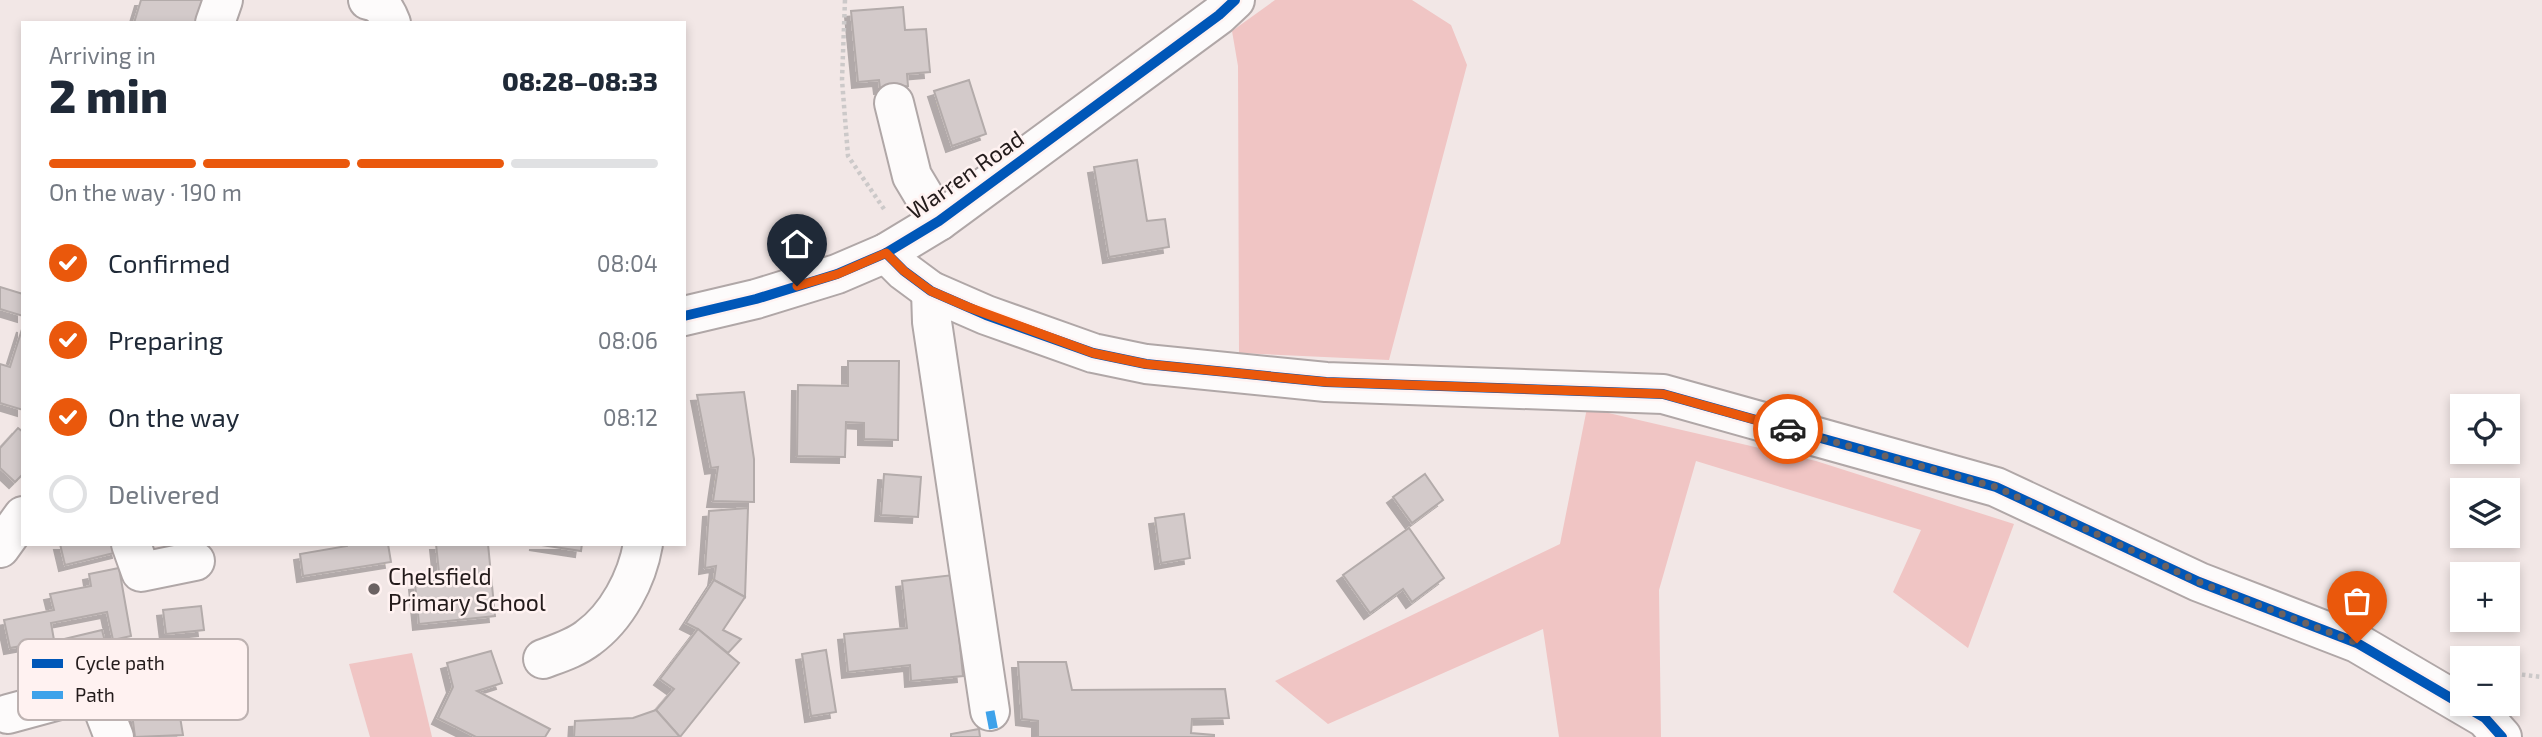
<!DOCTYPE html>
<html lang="en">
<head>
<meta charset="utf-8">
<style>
	:root { --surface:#fff; --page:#f2f2f3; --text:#1f2937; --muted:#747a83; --line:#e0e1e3; --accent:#ea580c }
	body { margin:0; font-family:"Exo 2",sans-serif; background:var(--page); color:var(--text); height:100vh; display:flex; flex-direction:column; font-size:26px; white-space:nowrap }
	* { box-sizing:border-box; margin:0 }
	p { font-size:23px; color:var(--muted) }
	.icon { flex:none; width:38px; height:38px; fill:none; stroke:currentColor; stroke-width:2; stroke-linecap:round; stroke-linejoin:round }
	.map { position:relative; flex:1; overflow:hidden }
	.sheet { position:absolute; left:21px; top:21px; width:665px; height:525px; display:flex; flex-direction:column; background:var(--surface); border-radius:0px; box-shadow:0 4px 10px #0003 }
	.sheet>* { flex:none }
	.tools { position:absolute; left:2450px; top:394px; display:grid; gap:14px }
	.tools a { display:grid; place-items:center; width:70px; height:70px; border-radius:0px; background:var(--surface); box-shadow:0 4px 10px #0003; font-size:35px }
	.pin { position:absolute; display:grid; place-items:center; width:60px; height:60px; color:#fff; margin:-72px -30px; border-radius:50% 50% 50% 0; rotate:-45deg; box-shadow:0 0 7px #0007 }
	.pin .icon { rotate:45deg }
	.courier { position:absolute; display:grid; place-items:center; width:70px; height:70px; margin:-35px; border:5px solid #ea580c; border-radius:50%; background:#fff; color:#222; box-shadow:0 2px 9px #0007 }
	.overview em { font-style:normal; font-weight:800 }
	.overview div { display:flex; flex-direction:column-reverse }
	.overview { display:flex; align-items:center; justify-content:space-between; height:119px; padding:0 28px }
	h1 { font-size:46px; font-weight:800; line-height:52px }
	.bar { display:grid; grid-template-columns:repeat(4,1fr); gap:10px 7px; align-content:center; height:84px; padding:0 28px }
	.bar i { height:9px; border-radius:5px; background:var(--line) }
	.bar .current { background:var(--accent) }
	.bar p { grid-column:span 4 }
	ol { padding:0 28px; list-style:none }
	li { display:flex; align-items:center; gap:21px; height:77px }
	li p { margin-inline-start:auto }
	li .icon { padding:7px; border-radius:50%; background:var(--accent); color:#fff; stroke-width:4 }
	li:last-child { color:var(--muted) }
	li i { width:38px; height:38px; border:4px solid var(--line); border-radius:50% }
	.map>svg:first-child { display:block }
	.green { fill:#f0c5c4 }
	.building { fill:#d3caca; stroke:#b3abaa; stroke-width:2; filter:url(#shadow) }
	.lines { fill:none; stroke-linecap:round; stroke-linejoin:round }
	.minor-casing { stroke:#b0a7a7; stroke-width:42 }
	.path { stroke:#ccc9c9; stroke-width:4.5; stroke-dasharray:3.5 3.5; stroke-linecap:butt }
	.minor { stroke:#fdfbfb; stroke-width:38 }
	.quiet { stroke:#3ea2ea; stroke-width:9; stroke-dasharray:18 9; stroke-linecap:butt }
	.cycleway-casing { stroke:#fff2f1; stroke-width:15 }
	.cycleway { stroke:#0057b8; stroke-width:10 }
	.done { stroke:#6b6262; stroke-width:7; stroke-dasharray:0 12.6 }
	.route { stroke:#ea580c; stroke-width:9 }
	.poi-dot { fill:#6b6262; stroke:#fff2f1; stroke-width:2.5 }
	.labels { text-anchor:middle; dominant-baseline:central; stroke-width:5; stroke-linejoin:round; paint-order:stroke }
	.street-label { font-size:23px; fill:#231b1b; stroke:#fff2f1 }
	.poi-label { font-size:23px; fill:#231b1b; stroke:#fff2f1; text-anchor:start }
	.key { fill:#fff2f1; stroke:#bdb2b1; stroke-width:2 }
	.key-label { font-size:19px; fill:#231b1b }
</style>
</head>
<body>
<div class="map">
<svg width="2542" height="737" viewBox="0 0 2542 737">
	<defs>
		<filter id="shadow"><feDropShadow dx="-6" dy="6" stdDeviation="0" flood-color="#0004"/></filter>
	</defs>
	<rect width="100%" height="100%" fill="#f2e7e6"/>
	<g class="green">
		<polygon points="1275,0 1412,0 1451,25 1467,65 1389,360 1239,353 1238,66 1232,31"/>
		<polygon points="1587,408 1816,461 2014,524 1968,648 1893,592 1921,530 1696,461 1659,590 1661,737 1559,737 1543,629 1328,724 1275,681 1560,544"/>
		<polygon points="412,653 432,737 370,737 349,664"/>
	</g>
	<g class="building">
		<polygon points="141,0 205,0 198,23 134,23"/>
		<polygon points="903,7 905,30 926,29 930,72 907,74 908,86 880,88 879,80 858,82 851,11"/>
		<polygon points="969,80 986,134 952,146 934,91"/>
		<polygon points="1137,160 1147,221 1165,219 1169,247 1109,257 1094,167"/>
		<polygon points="0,287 23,294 23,316 0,309"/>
		<polygon points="23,326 23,410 0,403 0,364 10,367"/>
		<polygon points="848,361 899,361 898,440 864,439 864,423 846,422 845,457 797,456 798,385 848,386"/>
		<polygon points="744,392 754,459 754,502 713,501 718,467 711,468 697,395"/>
		<polygon points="18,428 23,432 23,474 15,482 0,468 0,448"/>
		<polygon points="884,474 921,477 918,517 881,515"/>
		<polygon points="1425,474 1443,500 1412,523 1393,497"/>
		<polygon points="748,508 745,597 714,580 716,566 705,568 709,511"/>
		<polygon points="1184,514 1190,558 1161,563 1155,518"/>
		<polygon points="1409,528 1444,578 1412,602 1403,589 1370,613 1343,575"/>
		<polygon points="60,544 116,544 118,552 65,565"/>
		<polygon points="347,544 388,544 391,562 303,576 300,554 347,546"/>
		<polygon points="436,544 488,544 495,616 419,624 415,584 440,582"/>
		<polygon points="535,544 582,544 581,551"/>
		<polygon points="119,568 131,636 113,640 107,612 51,623 54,640 10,648 4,620 54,610 50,594 91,586 89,574"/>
		<polygon points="953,575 963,676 911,681 910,665 848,672 844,634 907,628 902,581"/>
		<polygon points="714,580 745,597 723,630 741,639 728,653 698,629 686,623"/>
		<polygon points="201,606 204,630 166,634 163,610"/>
		<polygon points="698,629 739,663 680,737 656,710 674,689 660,679"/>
		<polygon points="102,630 111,665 32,684 27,661 63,652 60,640"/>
		<polygon points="826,650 836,712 811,716 802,654"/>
		<polygon points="491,651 502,683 477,691 550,729 545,737 476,737 438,718 453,687 447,663"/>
		<polygon points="1018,662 1066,662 1072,690 1225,689 1229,718 1192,719 1191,733 1214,735 1214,737 1038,737 1038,721 1022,719"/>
		<polygon points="174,680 183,735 135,737 132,714 120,716 116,689"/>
		<polygon points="656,710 680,737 574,737 575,721 633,718"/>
		<polygon points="979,729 980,737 951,737 951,734"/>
	</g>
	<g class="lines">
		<defs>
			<g id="minor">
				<path d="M 368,0 C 382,3 386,10 391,23"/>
				<polyline points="215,23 223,0"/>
				<polyline points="894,103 912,176 939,221"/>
				<polyline points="886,253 904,271 931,291 986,315 1093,353 1146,364 1326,382 1663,394 1996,487 2199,582 2357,643 2485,718 2502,737"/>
				<polyline points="931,291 932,322 990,711"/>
				<polyline points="684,316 756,299 837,274 886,253 939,221 1219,15 1235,0"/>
				<polyline points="131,544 141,572 195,561"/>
				<polyline points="0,548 23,516"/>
				<path d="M 543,659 C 559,653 575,648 588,638 C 617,617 637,579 643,544"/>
				<polyline points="8,714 67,698 87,696 102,706 114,737"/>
			</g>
		</defs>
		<use href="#minor" class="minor-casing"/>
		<g class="path">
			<polyline points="845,0 842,80 848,156 884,209"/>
			<polyline points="2508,673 2542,677"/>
		</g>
		<use href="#minor" class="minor"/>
		<polyline class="quiet" points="990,711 995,737"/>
		<defs>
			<g id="cycleway">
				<polyline points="886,253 904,271 931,291 986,315 1093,353 1146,364 1326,382 1663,394 1996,487 2199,582 2357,643 2485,718 2502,737"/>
				<polyline points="684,316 756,299 837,274 886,253 939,221 1219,15 1235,0"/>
			</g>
		</defs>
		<use href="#cycleway" class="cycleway-casing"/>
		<use href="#cycleway" class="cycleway"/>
	</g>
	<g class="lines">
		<polyline class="done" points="1788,429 1996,487 2199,582 2357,643"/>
		<polyline class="route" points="797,286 838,274 886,253 904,271 931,291 968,307 1093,353 1146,364 1326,382 1663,394 1788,429"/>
	</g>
	<circle class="poi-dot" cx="374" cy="589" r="7"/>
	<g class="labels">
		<g class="street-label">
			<text transform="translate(965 174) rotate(-35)">Warren Road</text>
		</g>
		<g class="poi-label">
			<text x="388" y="576">Chelsfield<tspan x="388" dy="26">Primary School</tspan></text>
		</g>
	</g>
	<rect x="18" y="639" width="230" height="81" rx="10" class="key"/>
	<rect x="32" y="659" width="31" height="9" fill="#0057b8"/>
	<rect x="32" y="691" width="31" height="8" fill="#3ea2ea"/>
	<g class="key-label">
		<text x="75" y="670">Cycle path</text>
		<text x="75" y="702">Path</text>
	</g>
</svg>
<div class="tools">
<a><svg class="icon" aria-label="locate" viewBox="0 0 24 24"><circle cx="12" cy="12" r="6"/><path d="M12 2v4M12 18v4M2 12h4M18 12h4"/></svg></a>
<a><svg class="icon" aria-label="layers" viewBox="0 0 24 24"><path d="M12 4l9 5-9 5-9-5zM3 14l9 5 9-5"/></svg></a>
<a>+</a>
<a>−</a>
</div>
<div class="pin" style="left:2357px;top:643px;background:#ea580c"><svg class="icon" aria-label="bag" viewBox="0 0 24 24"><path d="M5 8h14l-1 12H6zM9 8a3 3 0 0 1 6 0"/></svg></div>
<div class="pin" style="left:797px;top:286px;background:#1f2937"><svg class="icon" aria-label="home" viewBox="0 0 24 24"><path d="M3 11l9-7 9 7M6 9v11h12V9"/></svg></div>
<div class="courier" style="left:1788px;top:429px"><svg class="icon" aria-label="car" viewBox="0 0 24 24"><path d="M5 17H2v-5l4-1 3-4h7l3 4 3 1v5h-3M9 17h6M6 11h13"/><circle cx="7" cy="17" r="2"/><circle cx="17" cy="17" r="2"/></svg></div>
<section class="sheet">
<div class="overview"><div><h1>2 min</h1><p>Arriving in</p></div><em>08:28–08:33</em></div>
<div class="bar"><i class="current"></i><i class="current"></i><i class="current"></i><i></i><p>On the way · 190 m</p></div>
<ol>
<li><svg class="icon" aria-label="check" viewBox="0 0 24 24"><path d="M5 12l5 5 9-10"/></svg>Confirmed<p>08:04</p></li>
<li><svg class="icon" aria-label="check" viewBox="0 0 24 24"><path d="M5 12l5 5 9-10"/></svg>Preparing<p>08:06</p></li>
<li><svg class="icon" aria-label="check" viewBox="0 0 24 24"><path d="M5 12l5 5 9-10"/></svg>On the way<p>08:12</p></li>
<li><i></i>Delivered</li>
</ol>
</section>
</div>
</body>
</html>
